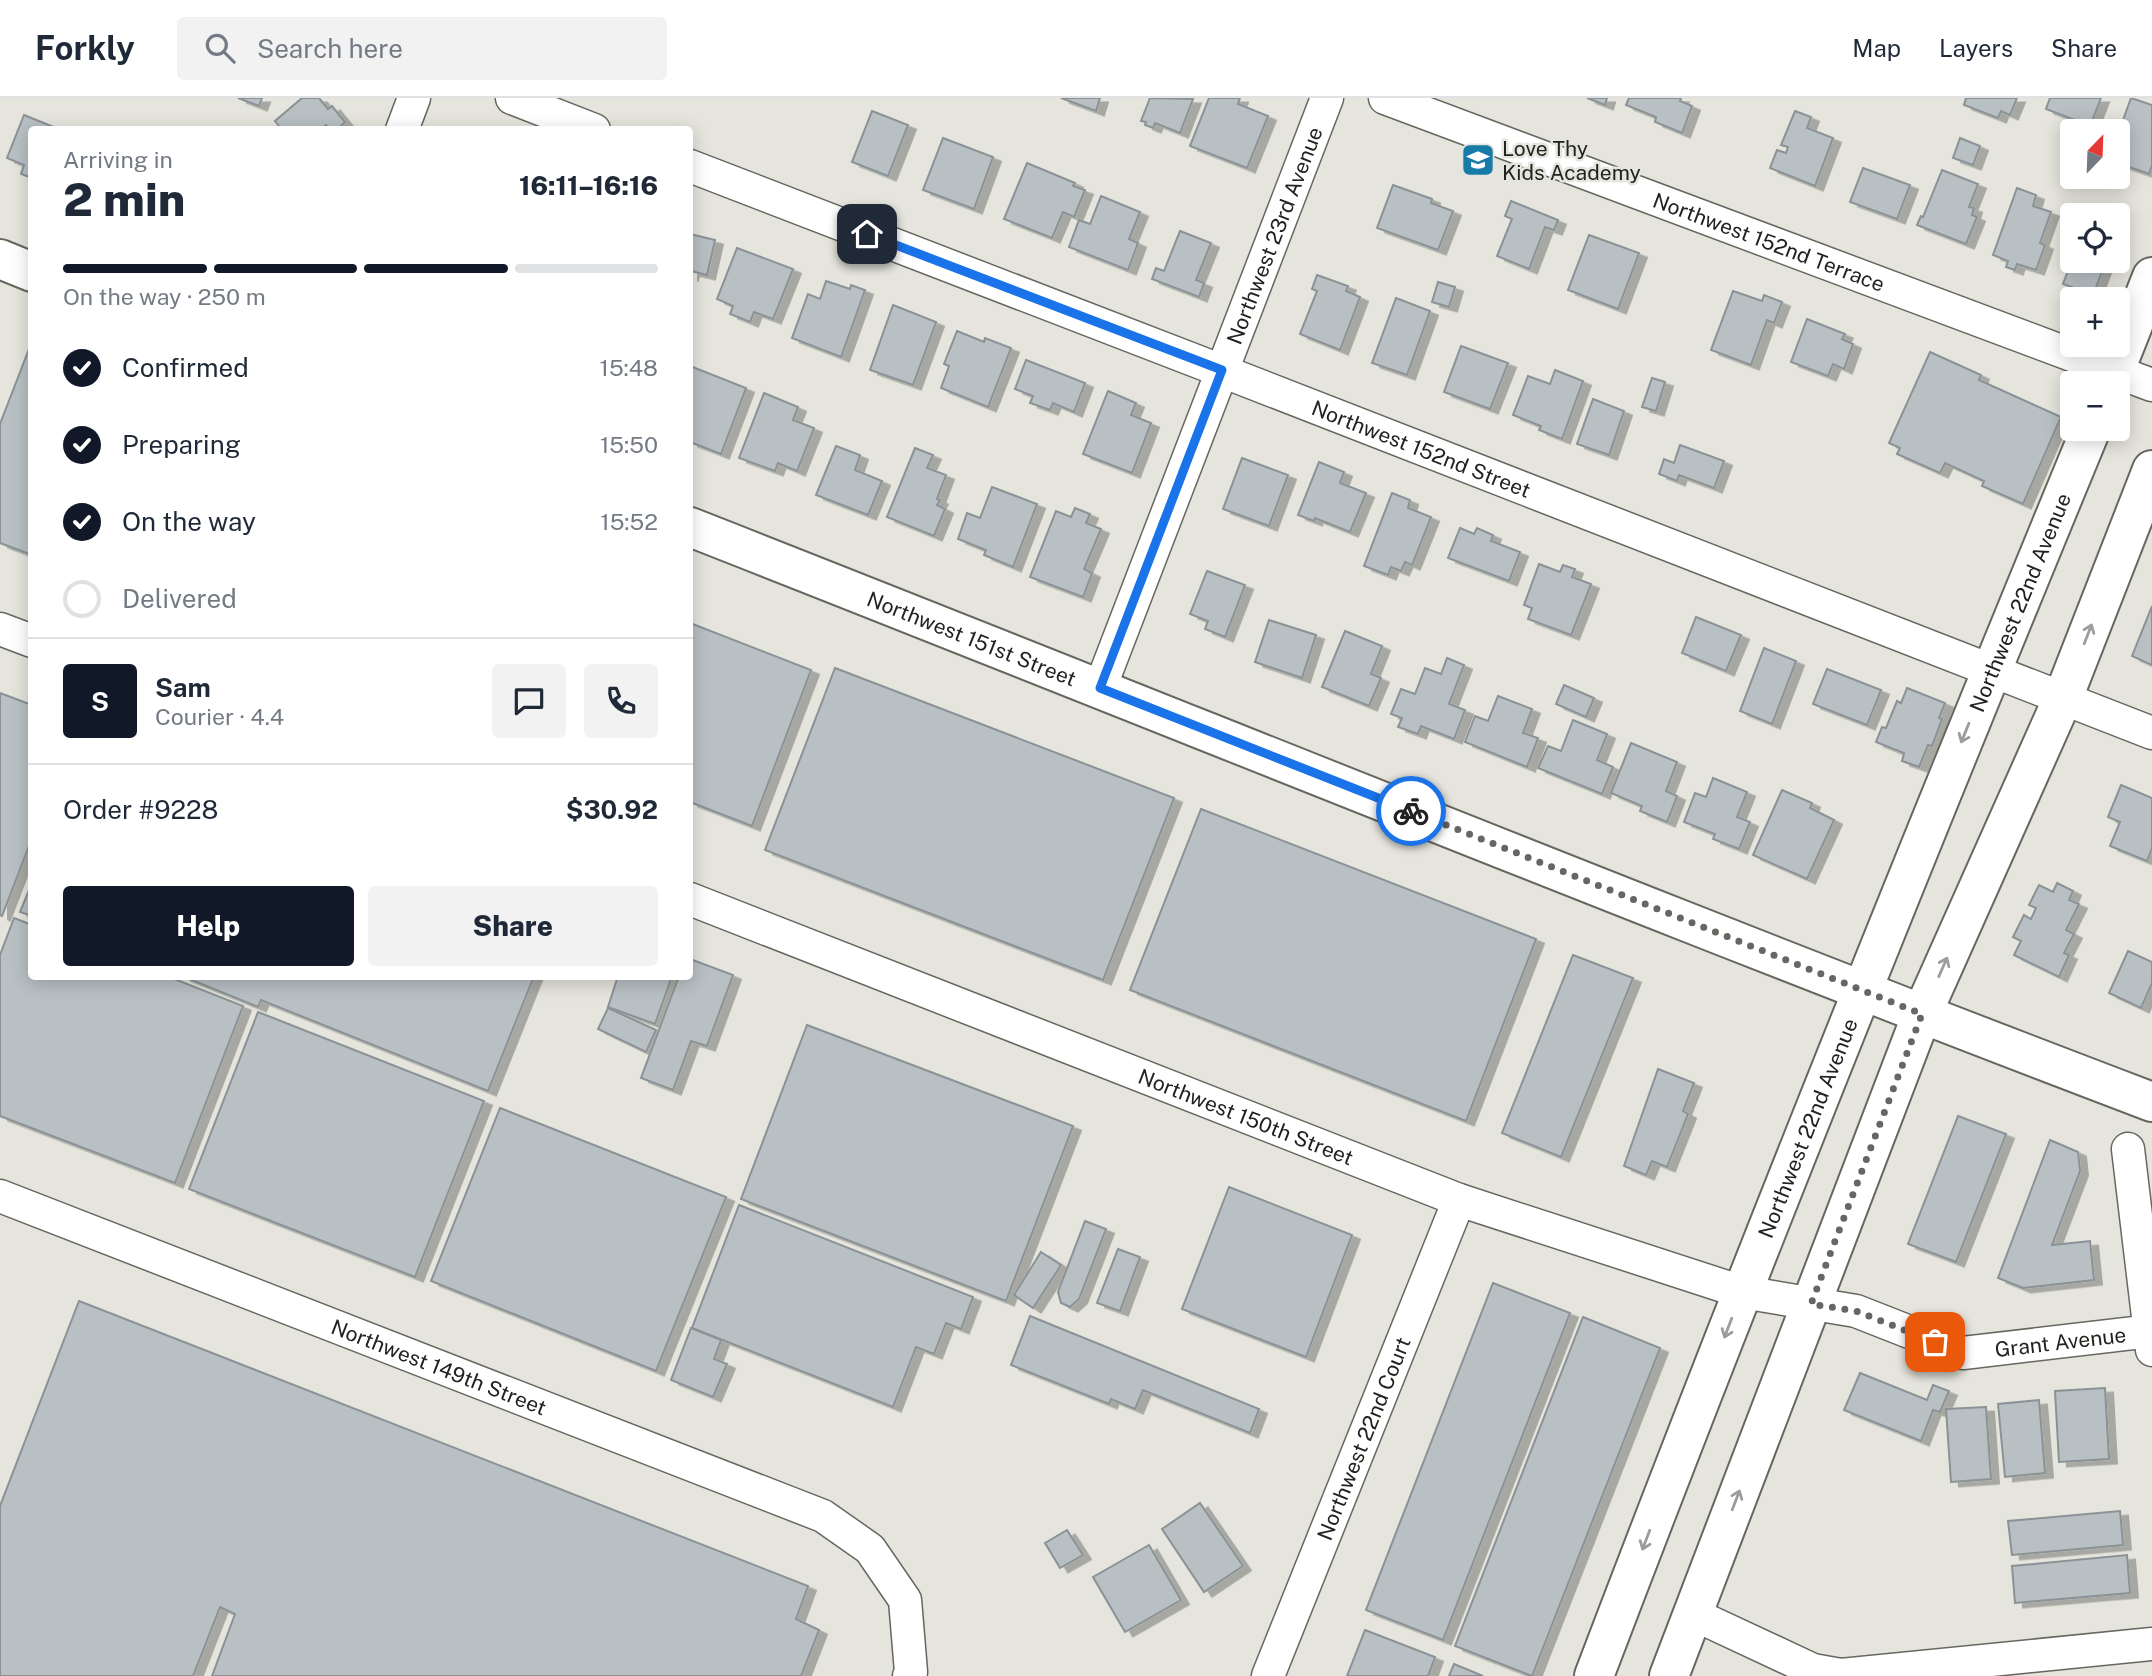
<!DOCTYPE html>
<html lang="en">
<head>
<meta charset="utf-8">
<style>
	:root { --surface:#fff; --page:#f2f2f3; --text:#1f2937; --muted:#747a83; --line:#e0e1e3; --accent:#111827 }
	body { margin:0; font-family:"Public Sans",sans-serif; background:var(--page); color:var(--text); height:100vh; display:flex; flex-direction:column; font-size:26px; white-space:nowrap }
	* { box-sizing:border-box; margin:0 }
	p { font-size:23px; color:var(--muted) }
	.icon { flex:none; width:38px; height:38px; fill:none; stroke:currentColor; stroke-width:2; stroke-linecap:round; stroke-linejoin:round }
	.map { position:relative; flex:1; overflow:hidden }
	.details { position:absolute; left:28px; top:28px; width:665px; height:854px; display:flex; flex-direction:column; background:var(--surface); border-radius:7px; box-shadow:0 4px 18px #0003 }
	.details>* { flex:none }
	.needle { width:46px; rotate:23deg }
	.controls { position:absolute; left:2060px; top:21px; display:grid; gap:14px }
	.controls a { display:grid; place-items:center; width:70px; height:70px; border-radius:7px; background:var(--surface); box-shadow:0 4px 18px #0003; font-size:35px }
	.pin { position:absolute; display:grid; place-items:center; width:60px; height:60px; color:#fff; margin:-30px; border-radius:14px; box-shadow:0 4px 10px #0006 }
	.courier { position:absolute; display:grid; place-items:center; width:70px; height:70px; margin:-35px; border:5px solid #1a73e8; border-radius:50%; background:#fff; color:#222; box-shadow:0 2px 9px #0007 }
	.overview em { font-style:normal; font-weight:800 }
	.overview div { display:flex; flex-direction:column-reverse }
	.overview { display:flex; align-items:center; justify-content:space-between; height:119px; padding:0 35px }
	h1 { font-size:46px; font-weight:800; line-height:52px }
	.bar { display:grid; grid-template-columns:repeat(4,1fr); gap:10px 7px; align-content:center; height:84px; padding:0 35px }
	.bar i { height:9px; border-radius:5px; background:var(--line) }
	.bar .active { background:var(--accent) }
	.bar p { grid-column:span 4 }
	.line { display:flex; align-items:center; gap:18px; padding:0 35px; border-top:2px solid var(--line) }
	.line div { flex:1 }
	.round { display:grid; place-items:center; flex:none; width:74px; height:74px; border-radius:7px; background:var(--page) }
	ol { padding:0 35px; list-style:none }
	li { display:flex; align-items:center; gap:21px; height:77px }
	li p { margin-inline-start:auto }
	li .icon { padding:7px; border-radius:50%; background:var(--accent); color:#fff; stroke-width:4 }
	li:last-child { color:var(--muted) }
	li i { width:38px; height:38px; border:4px solid var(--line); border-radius:50% }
	.action { display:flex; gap:14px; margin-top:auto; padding:14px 35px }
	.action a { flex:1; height:80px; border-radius:7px; background:var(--accent); color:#fff; font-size:28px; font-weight:800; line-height:80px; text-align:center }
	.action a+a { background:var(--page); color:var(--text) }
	header { display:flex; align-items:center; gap:42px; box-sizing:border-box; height:98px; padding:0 35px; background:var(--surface); border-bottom:2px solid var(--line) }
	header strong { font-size:33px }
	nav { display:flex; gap:38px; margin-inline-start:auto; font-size:24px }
	.search { width:490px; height:63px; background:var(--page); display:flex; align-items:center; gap:18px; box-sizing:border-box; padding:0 24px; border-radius:7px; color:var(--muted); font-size:26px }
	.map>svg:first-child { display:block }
	.building { fill:#b8c0c4; stroke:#8a9296; stroke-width:2; filter:url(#shadow) }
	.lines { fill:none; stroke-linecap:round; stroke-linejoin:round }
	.street-casing { stroke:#676760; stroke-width:35 }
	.secondary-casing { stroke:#676760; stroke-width:42 }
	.street { stroke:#fff; stroke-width:32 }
	.secondary { stroke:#fff; stroke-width:38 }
	.oneway { stroke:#9c9c9a }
	.done { stroke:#666662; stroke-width:7; stroke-dasharray:0 12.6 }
	.route { stroke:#1a73e8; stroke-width:9 }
	.labels { text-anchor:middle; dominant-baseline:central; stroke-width:5; stroke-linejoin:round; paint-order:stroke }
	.poi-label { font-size:21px; fill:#22221f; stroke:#e5e5dd; text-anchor:start }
	.street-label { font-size:21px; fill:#22221f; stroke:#e5e5dd }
</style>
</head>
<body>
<header>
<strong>Forkly</strong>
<div class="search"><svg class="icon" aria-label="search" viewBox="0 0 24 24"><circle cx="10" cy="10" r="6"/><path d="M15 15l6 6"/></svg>Search here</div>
<nav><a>Map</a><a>Layers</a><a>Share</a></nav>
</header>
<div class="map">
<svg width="2152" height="1578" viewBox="0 0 2152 1578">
	<defs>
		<filter id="shadow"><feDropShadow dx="8" dy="4.5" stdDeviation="0" flood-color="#0004"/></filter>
	</defs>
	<rect width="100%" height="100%" fill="#e5e5dd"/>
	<g class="building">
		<polygon points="238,0 262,0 259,8"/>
		<polygon points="302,0 319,0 328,11 332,8 345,24 337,32 330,32 326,27 320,32 282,32 275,23"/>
		<polygon points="1061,0 1100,0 1096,13"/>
		<polygon points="1150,0 1193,1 1180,35 1155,25 1153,30 1145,27 1146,24 1141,23"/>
		<polygon points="1209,0 1240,0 1238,6 1268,18 1247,70 1190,48"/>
		<polygon points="1587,0 1607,0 1605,7"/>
		<polygon points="1629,0 1681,0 1680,3 1692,8 1682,35 1655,24 1656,19 1626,7"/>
		<polygon points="1966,0 2017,0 2010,17 2001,13 1998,20 1964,7"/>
		<polygon points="2050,0 2101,0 2090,28 2046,11"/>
		<polygon points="2131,0 2152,7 2152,67 2149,76 2118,65 2118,36"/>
		<polygon points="872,13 908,27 888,78 852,64"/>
		<polygon points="1795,13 1811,19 1807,30 1833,40 1815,88 1770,70 1777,52 1786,55 1788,49 1781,47"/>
		<polygon points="24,17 61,32 32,32 32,80 21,76 24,67 7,60"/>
		<polygon points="943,40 993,59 974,111 923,92"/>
		<polygon points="1960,40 1980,48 1973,67 1953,60"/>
		<polygon points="1027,65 1075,85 1073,88 1085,92 1074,119 1063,114 1052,140 1004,121"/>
		<polygon points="1863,70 1910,87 1897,121 1850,104"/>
		<polygon points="1942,72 1978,86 1969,109 1974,110 1972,117 1977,119 1966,146 1917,127 1921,118 1923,119"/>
		<polygon points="1393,87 1432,101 1431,105 1453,113 1438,152 1377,130"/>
		<polygon points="2017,90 2036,97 2033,108 2051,114 2040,145 2045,147 2036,172 2017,166 2015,172 2006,169 2008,163 1993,157"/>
		<polygon points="1101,98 1140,114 1129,141 1138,145 1128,172 1069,149 1079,122 1090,126"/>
		<polygon points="1511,103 1558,122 1554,132 1545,129 1529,171 1497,158 1512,121 1505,118"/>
		<polygon points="1180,133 1211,145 1196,182 1204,185 1199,199 1152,181 1156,170 1164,173"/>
		<polygon points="690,136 715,142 707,177 691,173 690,179"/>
		<polygon points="1589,137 1639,155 1618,211 1568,192"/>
		<polygon points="737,150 793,171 773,221 754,214 750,224 730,216 733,208 717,201"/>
		<polygon points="2072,162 2106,163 2093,197 2063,186"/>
		<polygon points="1317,177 1348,188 1346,193 1360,199 1340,252 1300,236 1317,193 1312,191"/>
		<polygon points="826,183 850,191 851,187 865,192 841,259 792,240 808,196 820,201"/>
		<polygon points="1438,184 1455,189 1449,209 1432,204"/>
		<polygon points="1733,193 1762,203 1764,197 1782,204 1774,225 1767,222 1751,267 1711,252"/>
		<polygon points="1396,200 1430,213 1407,277 1372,265"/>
		<polygon points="893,207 936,224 913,287 870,272"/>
		<polygon points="1807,221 1845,236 1842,241 1853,246 1844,271 1833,266 1828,278 1791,264"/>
		<polygon points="957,233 984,244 985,240 1011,250 988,309 941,290 949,268 944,266"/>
		<polygon points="1461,248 1508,265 1490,311 1444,294"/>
		<polygon points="29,251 32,252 32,457 0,445 0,326"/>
		<polygon points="1930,254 1981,277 1979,282 2061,319 2023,406 1982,388 1984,383 1945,365 1940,375 1897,356 1900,350 1889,345"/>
		<polygon points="1026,262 1085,285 1074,314 1053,305 1050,312 1030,305 1033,298 1015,291"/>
		<polygon points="690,268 746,290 721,356 690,344"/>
		<polygon points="1555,272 1583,283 1562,341 1539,332 1541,328 1513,317 1528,278 1550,286"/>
		<polygon points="1652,280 1665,284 1656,313 1642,309"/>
		<polygon points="1108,293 1136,305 1131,317 1151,325 1132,375 1083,356"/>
		<polygon points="764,295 798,309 793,322 814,330 797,373 778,365 775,373 739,360"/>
		<polygon points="1593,301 1624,313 1609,357 1577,346"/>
		<polygon points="1680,347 1724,363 1714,390 1679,377 1677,383 1659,376 1664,361 1674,365"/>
		<polygon points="836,348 860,357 855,372 882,383 868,417 816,397"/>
		<polygon points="915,350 933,357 927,370 946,377 937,401 940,402 937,407 945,411 934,438 887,419"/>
		<polygon points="1242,360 1288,377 1269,428 1223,411"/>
		<polygon points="1319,364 1344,374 1340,385 1366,395 1350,434 1315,420 1314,423 1298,417"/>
		<polygon points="992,389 1037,406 1013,469 984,457 986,452 958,441 967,415 980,420"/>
		<polygon points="1392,395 1410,402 1408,410 1431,419 1412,467 1405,464 1401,473 1391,469 1388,477 1364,468"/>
		<polygon points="1075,410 1090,416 1086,425 1101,431 1084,471 1092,475 1083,499 1030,479 1056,413 1071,419"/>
		<polygon points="1460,430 1474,436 1477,430 1493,437 1491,443 1520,454 1509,483 1448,460"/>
		<polygon points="1539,466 1560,474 1563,467 1575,471 1572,479 1591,486 1571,537 1528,521 1532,510 1524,507"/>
		<polygon points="1207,473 1245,487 1225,539 1205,531 1208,523 1190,516"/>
		<polygon points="2152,508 2152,567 2132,558"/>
		<polygon points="1696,519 1741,537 1726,573 1682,555"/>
		<polygon points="1269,522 1316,537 1302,580 1255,564"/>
		<polygon points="690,525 811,572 752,728 690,704"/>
		<polygon points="1345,533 1382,548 1371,576 1381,580 1369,608 1322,589"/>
		<polygon points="1764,550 1796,563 1772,626 1740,613"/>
		<polygon points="1447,560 1464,567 1449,606 1465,612 1454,641 1421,628 1418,636 1398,629 1402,620 1391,616 1401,591 1415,596 1425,570 1441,576"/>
		<polygon points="835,570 1174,700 1103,882 765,752"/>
		<polygon points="1827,571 1881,592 1867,627 1813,606"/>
		<polygon points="1564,587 1594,600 1586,619 1556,606"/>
		<polygon points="1907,590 1945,605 1939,620 1942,621 1932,648 1928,647 1919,669 1902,663 1904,655 1876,644 1882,629 1886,630 1897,603 1901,605"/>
		<polygon points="0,595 32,607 32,740 2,818 0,817"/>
		<polygon points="1498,598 1532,611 1523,635 1538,640 1527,669 1465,644 1475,618 1488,623"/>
		<polygon points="1573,622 1607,636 1597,662 1613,669 1602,696 1538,670 1548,648 1561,653"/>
		<polygon points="1631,645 1677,664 1666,693 1677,698 1667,724 1640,713 1642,708 1611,695"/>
		<polygon points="1713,680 1747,694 1737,719 1750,724 1739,751 1713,741 1715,736 1684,724 1695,695 1706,699"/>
		<polygon points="2121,687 2152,700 2152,750 2147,763 2110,748 2120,724 2108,719"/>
		<polygon points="1782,692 1812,705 1810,710 1834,722 1807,781 1753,757"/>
		<polygon points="1201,711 1536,841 1466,1023 1130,892"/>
		<polygon points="32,785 32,818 20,814"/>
		<polygon points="2057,785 2073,793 2069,802 2079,806 2066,832 2074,836 2064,855 2069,857 2059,879 2014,857 2021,843 2013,839 2024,817 2031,821 2036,810 2029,807 2039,787 2053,794"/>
		<polygon points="14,820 32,827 32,878 167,878 243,908 175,1085 0,1018 0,857"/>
		<polygon points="2128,853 2152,864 2152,885 2141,910 2109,895"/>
		<polygon points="1573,857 1633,880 1561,1059 1502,1035"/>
		<polygon points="690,861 733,877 707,948 691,943 673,992 641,980 679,878 690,878"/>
		<polygon points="182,878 534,878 488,993 261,902 258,909"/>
		<polygon points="618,878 672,878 655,926 608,909"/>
		<polygon points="608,910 656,932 646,954 598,931"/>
		<polygon points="258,914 484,1003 415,1179 189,1091"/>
		<polygon points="807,927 1073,1028 1006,1203 741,1101"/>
		<polygon points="1658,971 1694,985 1683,1013 1688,1016 1667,1069 1652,1063 1646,1077 1624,1068"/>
		<polygon points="500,1010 726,1099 656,1273 431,1183"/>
		<polygon points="1958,1018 2006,1036 1956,1164 1908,1146"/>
		<polygon points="2050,1042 2078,1054 2080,1073 2052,1147 2090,1143 2094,1182 2023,1190 1998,1180"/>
		<polygon points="1229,1089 1352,1137 1306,1259 1182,1211"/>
		<polygon points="739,1107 973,1199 961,1231 946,1225 934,1256 916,1249 893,1309 692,1230"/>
		<polygon points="1085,1123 1106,1131 1079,1201 1070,1209 1061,1205 1058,1194"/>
		<polygon points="1118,1151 1140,1159 1120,1213 1097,1205"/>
		<polygon points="1041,1154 1061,1167 1033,1210 1014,1197"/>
		<polygon points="1493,1185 1570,1215 1443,1542 1366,1512"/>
		<polygon points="79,1203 808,1488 796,1521 819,1532 801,1578 212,1578 235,1516 220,1509 193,1578 0,1578 0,1408"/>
		<polygon points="1030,1218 1259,1311 1250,1335 1143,1292 1135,1311 1111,1301 1109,1306 1011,1267"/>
		<polygon points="1583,1219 1660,1250 1532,1578 1455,1548"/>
		<polygon points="691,1230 721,1242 714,1261 727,1266 713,1299 671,1282"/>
		<polygon points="1860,1275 1927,1302 1933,1287 1949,1293 1940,1314 1933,1312 1921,1343 1844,1312"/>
		<polygon points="2105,1290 2109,1361 2059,1364 2055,1293"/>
		<polygon points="2039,1302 2045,1375 2005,1379 1998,1306"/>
		<polygon points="1986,1309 1991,1381 1951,1384 1946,1311"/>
		<polygon points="1200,1405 1243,1468 1204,1494 1162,1431"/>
		<polygon points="2120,1413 2123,1447 2012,1457 2008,1423"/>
		<polygon points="1067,1432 1083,1457 1060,1470 1045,1445"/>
		<polygon points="1149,1447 1181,1502 1125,1534 1093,1479"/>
		<polygon points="2127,1457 2130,1495 2015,1505 2012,1468"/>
		<polygon points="1365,1532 1435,1559 1428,1578 1347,1578"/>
		<polygon points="1454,1566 1483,1578 1449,1578"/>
	</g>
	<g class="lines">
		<defs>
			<g id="street">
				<polyline points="512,0 594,32"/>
				<path id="s1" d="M 1385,0 L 2152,287"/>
				<polyline points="402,32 414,0"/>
				<path id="s2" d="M 690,68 L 1222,273 L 2152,635"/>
				<polyline points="0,531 32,543"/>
				<path id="s3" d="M 1100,590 L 1327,0"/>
				<path id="s4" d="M 690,801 L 1459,1102 L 1742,1194 L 1856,1213 L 1963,1255 L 2152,1233"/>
				<polyline points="2128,1051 2152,1252"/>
				<path id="s5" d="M 0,1098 L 823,1418 L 870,1451 L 905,1502 L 911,1574 L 909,1578"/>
				<polyline points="1693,1516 1813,1572 1841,1577 2152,1546"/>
				<path id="s6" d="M 1268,1578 L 1459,1102"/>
			</g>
			<g id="secondary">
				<polyline points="0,161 32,174"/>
				<polyline points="2110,285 2152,179"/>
				<path id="s7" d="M 690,429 C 1177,620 1662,818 2152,1004"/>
				<path id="s8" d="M 1594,1578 C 1753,1160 1920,745 2091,331"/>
				<polyline points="1669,1578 1922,916 2063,600 2152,372"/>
			</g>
		</defs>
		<use href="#street" class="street-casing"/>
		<use href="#secondary" class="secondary-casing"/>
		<use href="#street" class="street"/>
		<use href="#secondary" class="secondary"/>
	</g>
	<defs><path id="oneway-shaft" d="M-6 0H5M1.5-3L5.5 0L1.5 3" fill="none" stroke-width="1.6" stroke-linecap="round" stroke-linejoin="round" transform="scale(1.75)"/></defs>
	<g class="oneway">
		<use href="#oneway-shaft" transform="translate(2088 536) rotate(-69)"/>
		<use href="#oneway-shaft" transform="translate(1965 635) rotate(112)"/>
		<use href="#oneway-shaft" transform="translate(1943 869) rotate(-66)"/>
		<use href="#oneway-shaft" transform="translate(1728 1230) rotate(111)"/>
		<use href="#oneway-shaft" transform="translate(1736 1402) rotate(-69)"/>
		<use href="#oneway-shaft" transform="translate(1646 1442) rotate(111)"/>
	</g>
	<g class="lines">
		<polyline class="done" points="1411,713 1922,916 1811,1206 1856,1213 1935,1244"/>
		<polyline class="route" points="867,136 1222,272 1100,590 1411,713"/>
	</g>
	<defs>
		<symbol id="school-square" viewBox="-11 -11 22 22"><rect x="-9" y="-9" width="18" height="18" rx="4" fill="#167ba6" stroke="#e5e5dd"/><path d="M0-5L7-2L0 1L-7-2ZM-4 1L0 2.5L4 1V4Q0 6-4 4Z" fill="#fff"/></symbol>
	</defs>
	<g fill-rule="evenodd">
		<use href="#school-square" x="1459" y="43" width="38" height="38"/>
	</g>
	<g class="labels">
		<g class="poi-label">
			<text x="1502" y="50">Love Thy<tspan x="1502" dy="24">Kids Academy</tspan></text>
		</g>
		<g class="street-label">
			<text stroke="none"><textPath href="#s3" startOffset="485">Northwest 23rd Avenue</textPath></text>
			<text stroke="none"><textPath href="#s1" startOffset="410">Northwest 152nd Terrace</textPath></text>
			<text stroke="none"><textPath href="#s2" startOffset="784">Northwest 152nd Street</textPath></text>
			<text stroke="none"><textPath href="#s8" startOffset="1155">Northwest 22nd Avenue</textPath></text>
			<text stroke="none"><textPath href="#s7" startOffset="303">Northwest 151st Street</textPath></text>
			<text stroke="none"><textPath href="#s4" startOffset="597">Northwest 150th Street</textPath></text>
			<text stroke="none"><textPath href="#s8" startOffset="588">Northwest 22nd Avenue</textPath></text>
			<text stroke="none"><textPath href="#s4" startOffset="1452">Grant Avenue</textPath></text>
			<text stroke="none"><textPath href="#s5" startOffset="471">Northwest 149th Street</textPath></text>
			<text stroke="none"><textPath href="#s6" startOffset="256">Northwest 22nd Court</textPath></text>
		</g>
	</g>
</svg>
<div class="controls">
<a><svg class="needle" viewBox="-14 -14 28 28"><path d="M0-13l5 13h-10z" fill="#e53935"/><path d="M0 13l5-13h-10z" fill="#747a83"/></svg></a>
<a><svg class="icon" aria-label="locate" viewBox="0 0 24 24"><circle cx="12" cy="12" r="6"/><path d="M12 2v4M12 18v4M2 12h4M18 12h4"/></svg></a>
<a>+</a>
<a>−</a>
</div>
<div class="pin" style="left:1935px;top:1244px;background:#ea580c"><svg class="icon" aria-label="bag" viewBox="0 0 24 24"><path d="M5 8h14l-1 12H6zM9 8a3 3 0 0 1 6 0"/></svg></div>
<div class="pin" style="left:867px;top:136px;background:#1f2937"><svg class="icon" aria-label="home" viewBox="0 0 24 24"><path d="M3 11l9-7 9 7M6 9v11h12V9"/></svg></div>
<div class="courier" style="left:1411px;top:713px"><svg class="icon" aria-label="bike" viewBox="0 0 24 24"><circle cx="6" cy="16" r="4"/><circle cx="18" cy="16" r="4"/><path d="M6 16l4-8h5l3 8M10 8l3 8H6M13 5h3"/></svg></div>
<section class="details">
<div class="overview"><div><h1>2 min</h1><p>Arriving in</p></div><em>16:11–16:16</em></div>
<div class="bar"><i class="active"></i><i class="active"></i><i class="active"></i><i></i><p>On the way · 250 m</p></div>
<ol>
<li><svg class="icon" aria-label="check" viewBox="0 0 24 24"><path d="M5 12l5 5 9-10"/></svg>Confirmed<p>15:48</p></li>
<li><svg class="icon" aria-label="check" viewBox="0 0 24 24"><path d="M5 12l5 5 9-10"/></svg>Preparing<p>15:50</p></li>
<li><svg class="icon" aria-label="check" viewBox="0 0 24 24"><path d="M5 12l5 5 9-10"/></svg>On the way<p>15:52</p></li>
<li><i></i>Delivered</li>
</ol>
<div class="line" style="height:126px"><b class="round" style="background:var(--accent);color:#fff">S</b><div><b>Sam</b><p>Courier · 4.4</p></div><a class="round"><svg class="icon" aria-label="chat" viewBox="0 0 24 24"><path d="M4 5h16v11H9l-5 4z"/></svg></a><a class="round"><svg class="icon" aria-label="phone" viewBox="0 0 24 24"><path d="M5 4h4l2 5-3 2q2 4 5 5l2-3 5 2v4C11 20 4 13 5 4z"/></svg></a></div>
<div class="line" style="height:91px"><div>Order #9228</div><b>$30.92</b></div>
<div class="action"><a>Help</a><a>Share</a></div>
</section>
</div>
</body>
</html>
